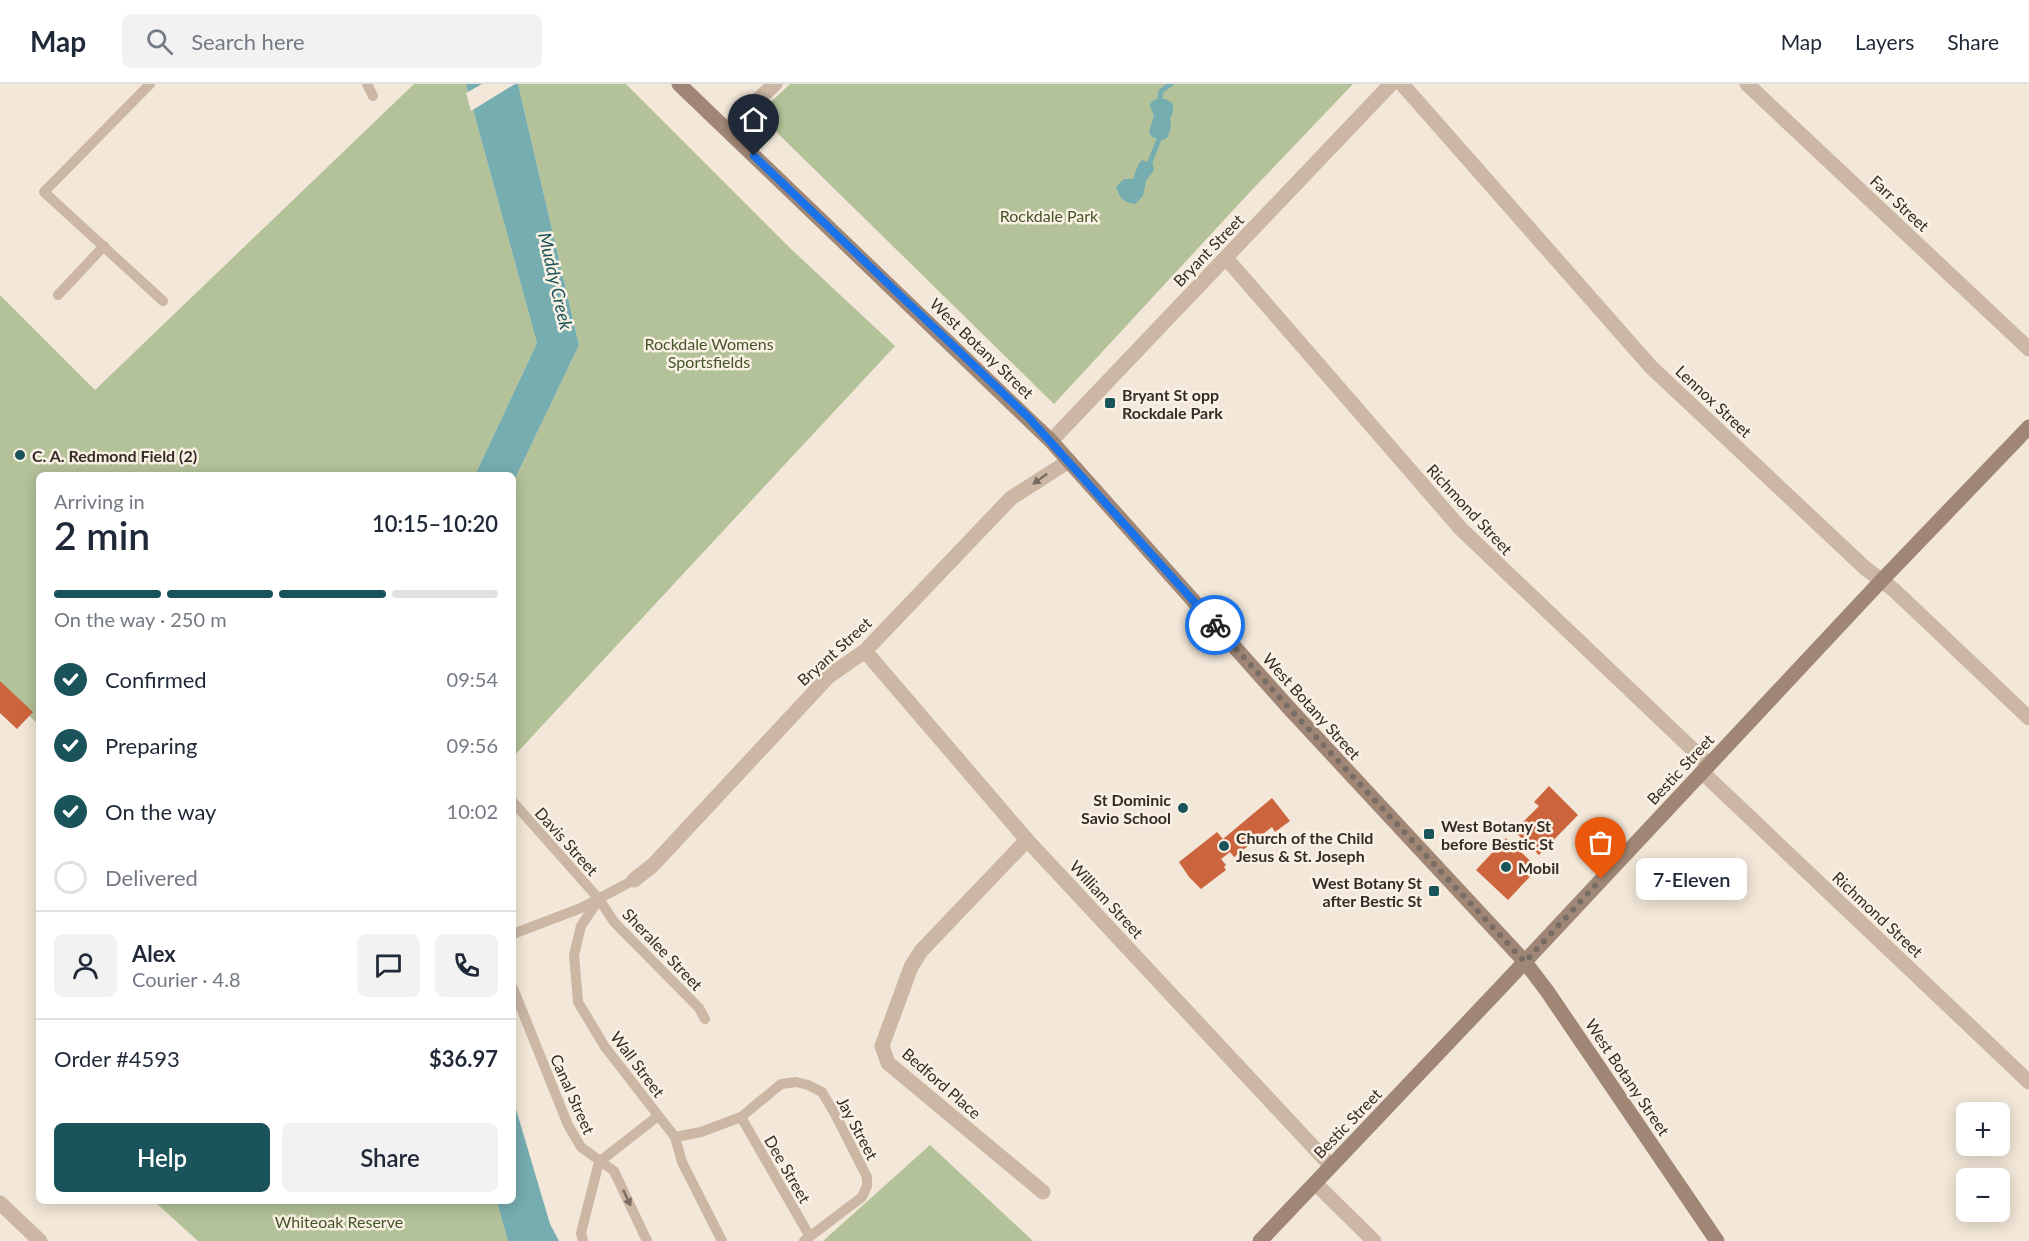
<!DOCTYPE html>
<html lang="en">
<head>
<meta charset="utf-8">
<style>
	:root { --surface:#fff; --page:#f2f2f3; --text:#1f2937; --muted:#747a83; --line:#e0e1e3; --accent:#1a5359 }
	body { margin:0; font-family:Lato,sans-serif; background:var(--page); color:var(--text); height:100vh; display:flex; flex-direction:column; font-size:22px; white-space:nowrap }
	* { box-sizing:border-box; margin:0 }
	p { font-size:20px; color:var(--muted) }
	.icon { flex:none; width:33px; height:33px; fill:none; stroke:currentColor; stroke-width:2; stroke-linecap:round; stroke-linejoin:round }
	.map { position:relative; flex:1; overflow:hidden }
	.drawer { position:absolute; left:36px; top:388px; width:480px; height:732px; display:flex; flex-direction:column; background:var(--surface); border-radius:9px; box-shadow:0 3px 15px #0003 }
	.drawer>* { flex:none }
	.fabs { position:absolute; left:1956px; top:1018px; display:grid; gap:12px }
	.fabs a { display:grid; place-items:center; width:54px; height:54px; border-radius:9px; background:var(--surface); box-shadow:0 3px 15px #0003; font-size:30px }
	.pin { position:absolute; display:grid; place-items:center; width:51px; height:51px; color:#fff; margin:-62px -26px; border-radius:50% 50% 50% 0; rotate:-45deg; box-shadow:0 0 6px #0007 }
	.pin .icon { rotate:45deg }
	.courier { position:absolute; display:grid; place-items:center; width:60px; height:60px; margin:-30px; border:4px solid #1a73e8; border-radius:50%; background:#fff; color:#222; box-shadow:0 2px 8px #0007 }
	.bubble { position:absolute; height:42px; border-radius:9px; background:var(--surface); box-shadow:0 3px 15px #0003; font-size:20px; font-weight:600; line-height:42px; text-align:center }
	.headline em { font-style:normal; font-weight:600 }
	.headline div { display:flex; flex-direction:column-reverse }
	.headline { display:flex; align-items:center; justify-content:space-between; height:102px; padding:0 18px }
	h1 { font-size:39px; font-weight:600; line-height:45px }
	.bar { display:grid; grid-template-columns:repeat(4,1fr); gap:9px 6px; align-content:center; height:72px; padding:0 18px }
	.bar i { height:8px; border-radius:4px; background:var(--line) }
	.bar .current { background:var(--accent) }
	.bar p { grid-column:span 4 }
	.line { display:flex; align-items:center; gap:15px; padding:0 18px; border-top:2px solid var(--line) }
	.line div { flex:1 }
	.round { display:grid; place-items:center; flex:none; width:63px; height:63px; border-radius:9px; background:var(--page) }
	ol { padding:0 18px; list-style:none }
	li { display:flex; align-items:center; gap:18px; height:66px }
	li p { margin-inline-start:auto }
	li .icon { padding:6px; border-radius:50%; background:var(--accent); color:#fff; stroke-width:4 }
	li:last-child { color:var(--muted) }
	li i { width:33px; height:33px; border:3px solid var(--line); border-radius:50% }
	.cta { display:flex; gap:12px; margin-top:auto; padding:12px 18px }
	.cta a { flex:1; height:69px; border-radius:9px; background:var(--accent); color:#fff; font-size:24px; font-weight:600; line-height:69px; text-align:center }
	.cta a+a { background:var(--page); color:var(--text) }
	header { display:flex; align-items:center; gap:36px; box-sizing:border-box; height:84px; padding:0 30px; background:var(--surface); border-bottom:2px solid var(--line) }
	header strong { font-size:28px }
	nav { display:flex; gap:33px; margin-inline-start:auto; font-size:21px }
	.search { width:420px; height:54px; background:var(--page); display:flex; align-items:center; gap:15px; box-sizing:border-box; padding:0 21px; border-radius:9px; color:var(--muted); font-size:22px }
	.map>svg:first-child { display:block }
	.green { fill:#b3c298 }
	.water { fill:#76adb1 }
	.pier { fill:#f2e7d8 }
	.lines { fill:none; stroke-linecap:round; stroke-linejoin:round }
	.stream { stroke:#76adb1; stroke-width:5 }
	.building { fill:#cc643d }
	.service { stroke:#cbb7a4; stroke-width:10 }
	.minor { stroke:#cbb7a4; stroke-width:15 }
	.tertiary { stroke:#cbb7a4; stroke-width:15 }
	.secondary { stroke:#9f8675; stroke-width:15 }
	.oneway { fill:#796a5f }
	.done { stroke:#786d64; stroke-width:6; stroke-dasharray:0 10.8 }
	.route { stroke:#1a73e8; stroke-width:8 }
	.poi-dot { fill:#1a5359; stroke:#faf1e5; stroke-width:2 }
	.labels { text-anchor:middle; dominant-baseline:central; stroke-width:5; stroke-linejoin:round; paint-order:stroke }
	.street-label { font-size:16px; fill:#362b26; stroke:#faf1e5 }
	.park-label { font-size:16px; fill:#445529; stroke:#faf1e5 }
	.poi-label { font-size:16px; font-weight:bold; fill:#362b26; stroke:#faf1e5; text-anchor:start }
	.water-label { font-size:18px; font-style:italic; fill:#1a5359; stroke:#faf1e5 }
</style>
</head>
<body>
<header>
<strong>Map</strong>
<div class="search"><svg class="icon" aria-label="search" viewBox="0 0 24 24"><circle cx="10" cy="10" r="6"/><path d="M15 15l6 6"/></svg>Search here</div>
<nav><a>Map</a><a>Layers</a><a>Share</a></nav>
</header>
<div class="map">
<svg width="2029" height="1157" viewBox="0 0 2029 1157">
	<rect width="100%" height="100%" fill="#f2e7d8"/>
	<g class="green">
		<polygon points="414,0 466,0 537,259 475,391 39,392 39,641 0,604 0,211 95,306"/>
		<polygon points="518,0 626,0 792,166 895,262 513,673 513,399 579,261"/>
		<polygon points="790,0 1353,0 1249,109 1054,320 758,30"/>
		<polygon points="930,1061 1033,1157 823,1157"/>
		<polygon points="155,1118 497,1118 508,1157 198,1157"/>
	</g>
	<g class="water">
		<polygon points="466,0 518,0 579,261 513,399 513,392 475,391 537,259"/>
		<polygon points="1156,15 1166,15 1173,20 1173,28 1170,35 1171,43 1168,53 1163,56 1152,53 1149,48 1154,32 1150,22 1151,18"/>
		<path d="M 1142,76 L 1153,80 L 1154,86 L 1146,97 L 1143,112 L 1135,120 C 1123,118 1120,114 1116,103 L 1124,95 L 1133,95 L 1138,81 Z"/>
		<polygon points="513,1015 550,1140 559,1157 508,1157 497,1118 513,1118"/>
	</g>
	<polygon class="pier" points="482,0 515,0 471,27 466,9"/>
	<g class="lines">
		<g class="stream">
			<polyline points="1160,15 1161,7 1171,0"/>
			<polyline points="1150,78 1159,55"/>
		</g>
	</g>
	<g class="building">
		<polygon points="0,597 33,628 17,645 0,629"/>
		<polygon points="1549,702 1578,731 1539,771 1514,747 1539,722 1534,718"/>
		<polygon points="1272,714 1290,737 1275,748 1272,743 1234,773 1230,768 1221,775 1226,781 1224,783 1226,786 1201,805 1189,793 1179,778 1217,748 1223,755"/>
		<polygon points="1506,754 1538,784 1508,816 1476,786"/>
	</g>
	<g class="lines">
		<g class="service">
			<polyline points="150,0 44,108 163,217"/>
			<polyline points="367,0 373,12"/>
			<polyline points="58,211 104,162"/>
			<polyline points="513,718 599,815 614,838 699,924 705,935"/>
			<polyline points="599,815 581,842 574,871 578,918 605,963 675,1053 682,1078 722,1157"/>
			<polyline points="513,850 581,824 634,796"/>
			<polyline points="513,904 568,1041 581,1063 614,1087 647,1157"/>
			<polyline points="741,1033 809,1151"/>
			<polyline points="675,1053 701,1048 741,1033 781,1000 796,998 808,1001 822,1008 835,1030 867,1093 867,1102 862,1113 804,1157"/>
			<polyline points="599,1078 658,1032"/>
			<polyline points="583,1157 581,1149 599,1078"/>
		</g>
		<g class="minor">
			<polyline points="1402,0 1651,283 1865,484 1894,506 2029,634"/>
			<polyline points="1747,0 2029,265"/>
			<polyline points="726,45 775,0"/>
			<polyline points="1226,174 1461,445 1709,681"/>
			<polyline points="1051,357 1391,0"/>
			<polyline points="865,567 1027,756 1331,1082"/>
			<polyline points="1702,688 2029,998"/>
			<polyline points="1027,756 921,867 911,883 882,962 888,979 1043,1108"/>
			<polyline points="634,796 653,781 829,592 865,567 1011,414 1069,377"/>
			<polyline points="1315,1099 1374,1157"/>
		</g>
		<polyline class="tertiary" points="0,1119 40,1157"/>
		<g class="secondary">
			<polyline points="679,0 1051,357 1289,624 1525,878 1547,907 1717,1157"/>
			<polyline points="1260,1157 1503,901 1882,496 2029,343"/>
		</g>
	</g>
	<defs><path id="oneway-solid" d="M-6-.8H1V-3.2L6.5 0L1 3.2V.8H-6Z" transform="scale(1.5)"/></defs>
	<g class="oneway">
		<use href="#oneway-solid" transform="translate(1040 395) rotate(143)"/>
		<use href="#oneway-solid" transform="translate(627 1114) rotate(65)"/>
	</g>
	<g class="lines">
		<polyline class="done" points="1215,541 1289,624 1525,878 1601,795"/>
		<polyline class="route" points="754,72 1029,334 1215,541"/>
	</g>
	<g class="poi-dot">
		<rect x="1104" y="313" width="12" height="12" rx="3"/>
		<circle cx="20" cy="371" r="6"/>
		<circle cx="1183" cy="724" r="6"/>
		<rect x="1423" y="744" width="12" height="12" rx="3"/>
		<circle cx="1224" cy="762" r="6"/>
		<circle cx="1506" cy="783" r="6"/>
		<rect x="1428" y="801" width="12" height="12" rx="3"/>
	</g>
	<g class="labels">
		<g class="street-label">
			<text transform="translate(1900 119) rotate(43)">Farr Street</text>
			<text transform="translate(1208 166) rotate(-46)">Bryant Street</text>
			<text transform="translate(982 264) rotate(44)">West Botany Street</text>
			<text transform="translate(1714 317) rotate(43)">Lennox Street</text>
			<text transform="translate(1470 425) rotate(47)">Richmond Street</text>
			<text transform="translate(834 567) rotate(-42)">Bryant Street</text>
			<text transform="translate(1312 622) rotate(48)">West Botany Street</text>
			<text transform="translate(1680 685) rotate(-47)">Bestic Street</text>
			<text transform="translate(567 757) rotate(48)">Davis Street</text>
			<text transform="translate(1107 815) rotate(47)">William Street</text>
			<text transform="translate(1878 830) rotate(43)">Richmond Street</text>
			<text transform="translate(663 865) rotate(46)">Sheralee Street</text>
			<text transform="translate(638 980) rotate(53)">Wall Street</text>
			<text transform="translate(1628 993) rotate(56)">West Botany Street</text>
			<text transform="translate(942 999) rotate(41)">Bedford Place</text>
			<text transform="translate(573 1010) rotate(66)">Canal Street</text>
			<text transform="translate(1347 1039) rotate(-46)">Bestic Street</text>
			<text transform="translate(858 1044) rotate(62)">Jay Street</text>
			<text transform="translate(788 1085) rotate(60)">Dee Street</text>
		</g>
		<g class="park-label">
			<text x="1049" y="131">Rockdale Park</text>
			<text x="709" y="259">Rockdale Womens<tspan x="709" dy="18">Sportsfields</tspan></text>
			<text x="339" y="1137">Whiteoak Reserve</text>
		</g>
		<g class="poi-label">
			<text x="1122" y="310">Bryant St opp<tspan x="1122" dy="18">Rockdale Park</tspan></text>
			<text x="32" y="371">C. A. Redmond Field (2)</text>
			<text x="1171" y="715" text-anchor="end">St Dominic<tspan x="1171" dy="18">Savio School</tspan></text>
			<text x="1441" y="741">West Botany St<tspan x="1441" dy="18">before Bestic St</tspan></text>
			<text x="1236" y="753">Church of the Child<tspan x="1236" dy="18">Jesus &amp; St. Joseph</tspan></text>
			<text x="1518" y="783">Mobil</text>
			<text x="1422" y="798" text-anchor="end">West Botany St<tspan x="1422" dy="18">after Bestic St</tspan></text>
		</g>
		<g class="water-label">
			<text transform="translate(556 197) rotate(77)">Muddy Creek</text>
		</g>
	</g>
</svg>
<div class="fabs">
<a>+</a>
<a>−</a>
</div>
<div class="pin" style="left:1601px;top:795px;background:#ea580c"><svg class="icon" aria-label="bag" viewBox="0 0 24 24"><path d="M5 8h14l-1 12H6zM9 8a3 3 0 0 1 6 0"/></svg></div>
<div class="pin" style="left:754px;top:72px;background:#1f2937"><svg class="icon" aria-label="home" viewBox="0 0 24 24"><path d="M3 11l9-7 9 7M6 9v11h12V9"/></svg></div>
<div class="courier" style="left:1215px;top:541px"><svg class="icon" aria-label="bike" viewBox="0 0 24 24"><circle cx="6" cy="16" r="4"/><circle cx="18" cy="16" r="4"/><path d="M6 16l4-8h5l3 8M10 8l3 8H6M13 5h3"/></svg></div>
<div class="bubble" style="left:1636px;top:774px;width:111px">7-Eleven</div>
<section class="drawer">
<div class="headline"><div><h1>2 min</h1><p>Arriving in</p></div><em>10:15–10:20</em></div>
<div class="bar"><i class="current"></i><i class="current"></i><i class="current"></i><i></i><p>On the way · 250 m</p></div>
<ol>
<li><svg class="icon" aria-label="check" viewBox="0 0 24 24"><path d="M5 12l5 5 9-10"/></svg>Confirmed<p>09:54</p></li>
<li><svg class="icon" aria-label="check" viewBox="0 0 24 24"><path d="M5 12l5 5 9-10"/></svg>Preparing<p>09:56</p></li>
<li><svg class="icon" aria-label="check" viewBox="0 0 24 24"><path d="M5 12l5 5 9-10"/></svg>On the way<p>10:02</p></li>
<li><i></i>Delivered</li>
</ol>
<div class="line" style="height:108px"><a class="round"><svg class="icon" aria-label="person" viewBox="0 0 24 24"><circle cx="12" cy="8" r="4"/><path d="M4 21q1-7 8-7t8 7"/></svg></a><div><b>Alex</b><p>Courier · 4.8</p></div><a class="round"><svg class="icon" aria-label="chat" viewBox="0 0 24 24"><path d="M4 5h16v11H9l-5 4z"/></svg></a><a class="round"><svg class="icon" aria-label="phone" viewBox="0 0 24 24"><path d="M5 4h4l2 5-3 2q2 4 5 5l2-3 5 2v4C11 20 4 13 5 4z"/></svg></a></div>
<div class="line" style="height:78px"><div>Order #4593</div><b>$36.97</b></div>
<div class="cta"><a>Help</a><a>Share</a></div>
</section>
</div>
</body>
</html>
